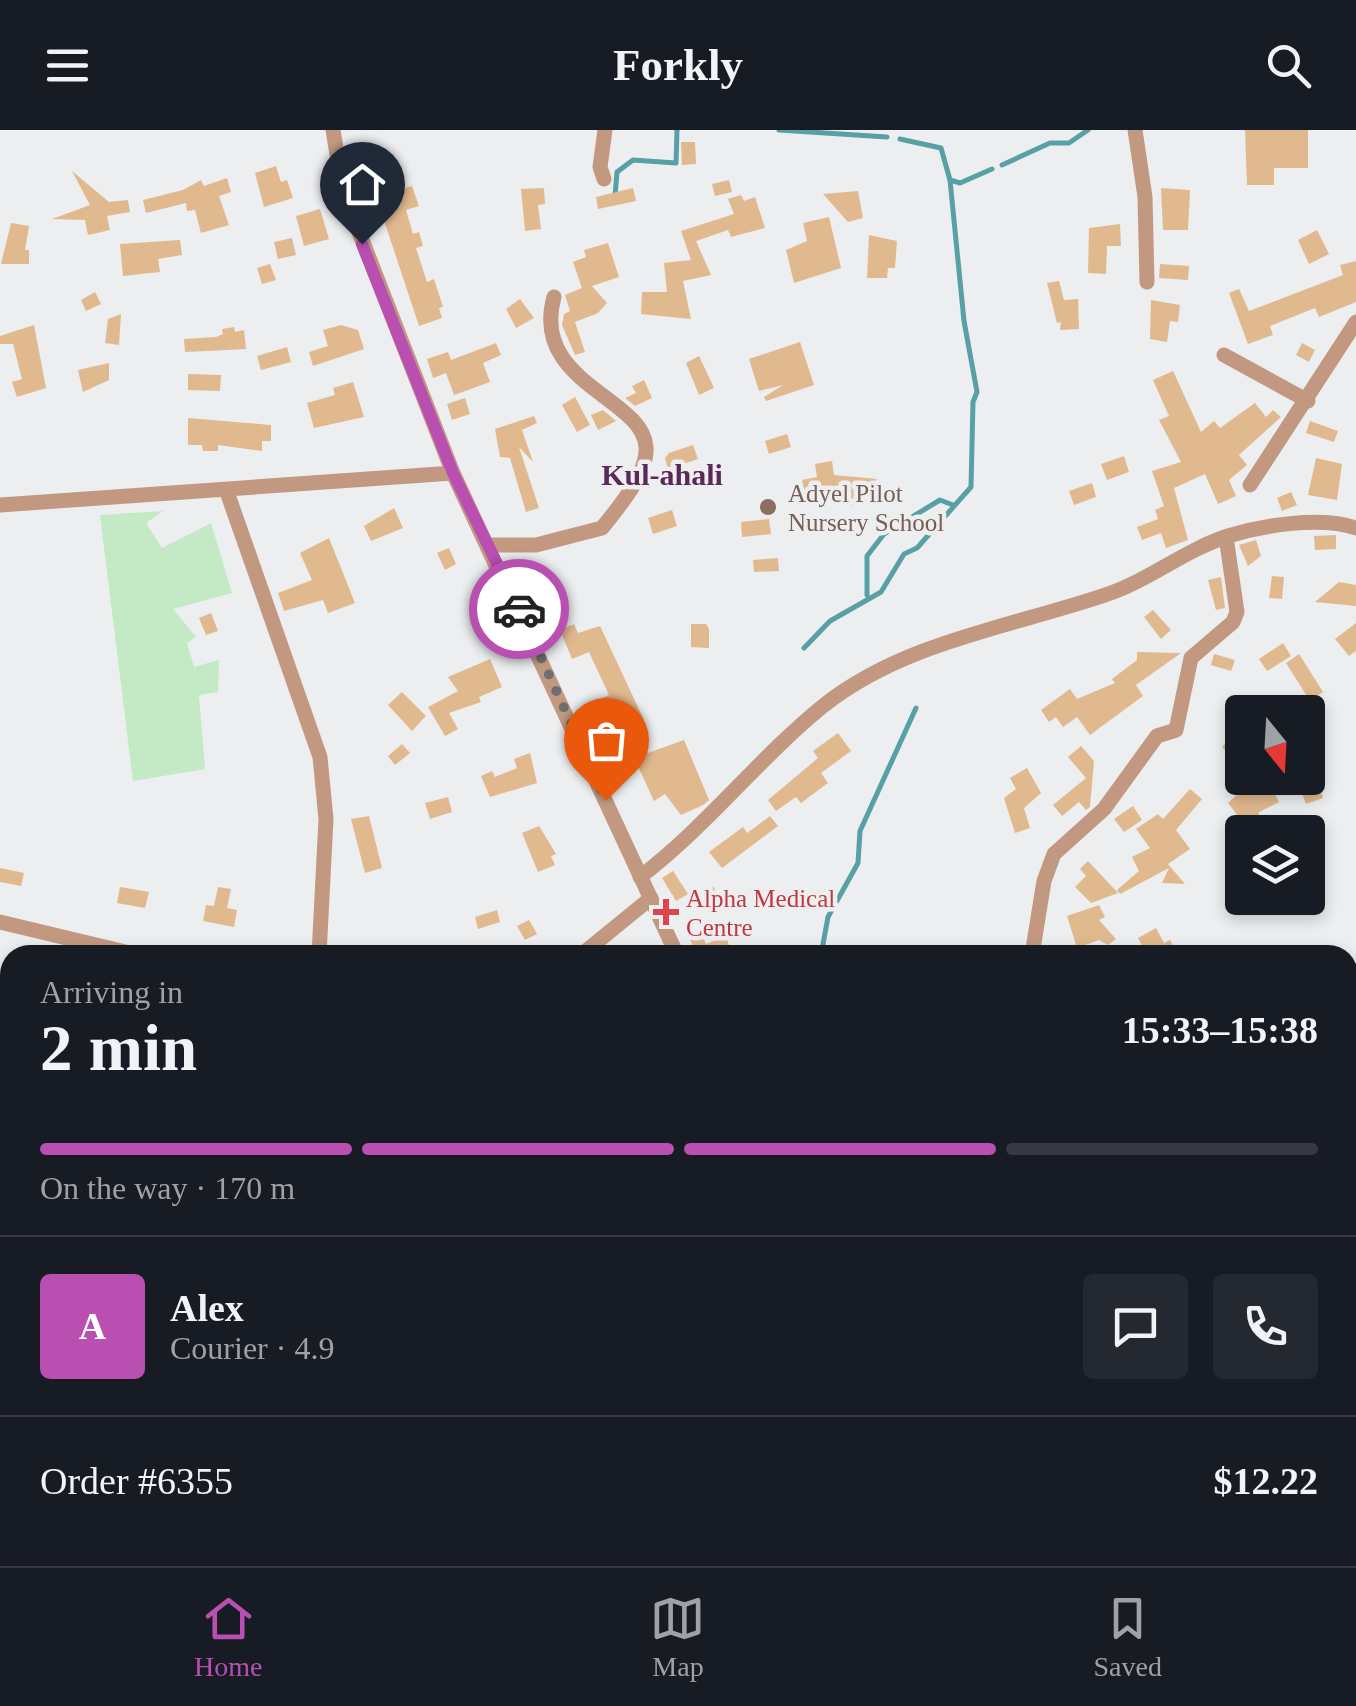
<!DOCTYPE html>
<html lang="en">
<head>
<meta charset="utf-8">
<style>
	:root { --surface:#171b24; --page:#242831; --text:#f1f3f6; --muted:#9ea1a6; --line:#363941; --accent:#b84fb1 }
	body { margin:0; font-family:Georgia,serif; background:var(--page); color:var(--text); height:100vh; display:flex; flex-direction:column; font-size:38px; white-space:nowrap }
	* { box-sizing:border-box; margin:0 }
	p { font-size:32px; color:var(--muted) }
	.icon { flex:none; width:55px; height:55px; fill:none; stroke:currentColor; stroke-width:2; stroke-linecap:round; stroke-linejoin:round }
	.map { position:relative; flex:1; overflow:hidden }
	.drawer { position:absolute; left:0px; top:815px; width:1358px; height:622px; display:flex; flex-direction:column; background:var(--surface); border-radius:30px 30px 0 0; box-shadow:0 5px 15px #0003 }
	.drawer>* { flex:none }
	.needle { width:65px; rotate:162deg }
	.tools { position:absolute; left:1225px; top:565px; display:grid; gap:20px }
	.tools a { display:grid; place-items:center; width:100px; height:100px; border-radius:10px; background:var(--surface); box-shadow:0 5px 15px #0003; font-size:50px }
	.pin { position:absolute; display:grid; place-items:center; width:85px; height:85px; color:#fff; margin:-102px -42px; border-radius:50% 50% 50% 0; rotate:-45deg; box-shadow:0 0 10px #0007 }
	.pin .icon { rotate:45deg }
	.courier { position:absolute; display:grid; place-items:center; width:100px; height:100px; margin:-50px; border:8px solid #b84fb1; border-radius:50%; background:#fff; color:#222; box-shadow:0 2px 12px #0007 }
	.summary em { font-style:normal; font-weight:800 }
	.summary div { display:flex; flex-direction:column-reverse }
	.summary { display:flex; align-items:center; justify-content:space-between; height:170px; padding:0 40px }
	h1 { font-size:65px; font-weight:800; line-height:75px }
	.bar { display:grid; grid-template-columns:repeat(4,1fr); gap:15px 10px; align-content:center; height:120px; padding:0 40px }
	.bar i { height:12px; border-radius:8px; background:var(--line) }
	.bar .current { background:var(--accent) }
	.bar p { grid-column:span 4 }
	.line { display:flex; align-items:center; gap:25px; padding:0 40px; border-top:2px solid var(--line) }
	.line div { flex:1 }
	.round { display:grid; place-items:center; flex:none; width:105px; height:105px; border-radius:10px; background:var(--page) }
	header { display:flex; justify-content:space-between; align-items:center; height:130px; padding:0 40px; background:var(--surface); font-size:45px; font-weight:800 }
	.tabs { display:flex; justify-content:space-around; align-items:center; height:140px; border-top:2px solid var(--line); background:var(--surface); font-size:28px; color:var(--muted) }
	.tabs a { display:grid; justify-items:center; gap:5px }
	.tabs .current { color:var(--accent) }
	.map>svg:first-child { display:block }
	.green { fill:#c3e9c5 }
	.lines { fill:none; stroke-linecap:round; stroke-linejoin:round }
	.stream { stroke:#57a1a4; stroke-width:5 }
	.building { fill:#e1b98e }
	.minor { stroke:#c29980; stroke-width:15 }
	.tertiary { stroke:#c29980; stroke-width:20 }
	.done { stroke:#6f6f71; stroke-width:10; stroke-dasharray:0 18 }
	.route { stroke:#b84fb1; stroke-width:12 }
	.education-dot { fill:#8d6e63; stroke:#edeef0; stroke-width:4 }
	.health-dot { fill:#e0444e; stroke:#edeef0; stroke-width:4 }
	.labels { text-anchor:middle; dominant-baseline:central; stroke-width:9; stroke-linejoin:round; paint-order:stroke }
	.education-label { font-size:25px; fill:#785e54; stroke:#edeef0; text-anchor:start }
	.health-label { font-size:25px; fill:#be3a42; stroke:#edeef0; text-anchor:start }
	.quarter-label { font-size:30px; font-weight:bold; fill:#5b2857; stroke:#edeef0 }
</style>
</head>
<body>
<header><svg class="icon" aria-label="menu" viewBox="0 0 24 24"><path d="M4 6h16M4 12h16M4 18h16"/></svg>Forkly<svg class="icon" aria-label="search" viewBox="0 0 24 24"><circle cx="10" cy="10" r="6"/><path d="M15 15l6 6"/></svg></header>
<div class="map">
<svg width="1356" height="1436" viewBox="0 0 1356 1436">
	<rect width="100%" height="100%" fill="#edeef0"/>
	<polygon class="green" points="163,381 146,393 162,418 211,393 232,463 173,479 196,507 187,513 194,537 219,530 218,562 199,565 205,639 133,651 100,385"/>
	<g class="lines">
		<g class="stream">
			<polyline points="779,0 887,7"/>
			<polyline points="900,9 941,18 950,50 960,53 992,39"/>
			<polyline points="1002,35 1050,13 1069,13 1088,0"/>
			<polyline points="615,66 617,42 633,30 676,33 677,0"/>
			<polyline points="867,465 867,426 884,404 940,370 953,375"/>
			<polyline points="804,518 830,491 881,462 904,424 917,418 971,357 973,272 977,262 964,191 950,50"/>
			<polyline points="821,825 828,787 858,733 860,701 916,578"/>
		</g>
	</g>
	<g class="building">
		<polygon points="1245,0 1308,0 1308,38 1274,38 1274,55 1247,55"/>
		<polygon points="681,12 695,12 696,34 682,35"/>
		<polygon points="391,34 399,60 412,56 419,76 406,80 413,104 419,102 423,116 416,118 427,152 434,149 443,177 439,178 442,188 419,196 368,42"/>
		<polygon points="276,36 281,52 287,50 293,68 264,77 255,43"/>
		<polygon points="72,41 109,72 128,70 130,82 107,86 110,100 88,105 85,90 52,89 90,75"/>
		<polygon points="227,48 231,62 219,66 229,95 201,103 195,80 187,81 186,73 146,83 143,70 183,60 201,50 204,56"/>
		<polygon points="729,50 732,62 715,66 712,54"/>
		<polygon points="544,58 545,74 538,75 541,99 525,101 521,59"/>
		<polygon points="633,58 636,71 598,79 596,67"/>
		<polygon points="1161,58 1190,60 1188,100 1163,100"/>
		<polygon points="858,61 863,88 848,92 823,64"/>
		<polygon points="741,65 744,71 755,67 765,98 731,107 728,100 696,111 711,145 683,151 691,189 641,184 642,162 667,162 664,133 691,130 681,101 734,84 728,69"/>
		<polygon points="320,79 329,109 304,116 296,86"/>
		<polygon points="829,87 841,138 794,153 786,120 807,111 803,93"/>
		<polygon points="11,93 29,96 25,120 29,120 29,134 1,134"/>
		<polygon points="1120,94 1121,116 1107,116 1106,144 1088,143 1089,98"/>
		<polygon points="1317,100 1329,124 1309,134 1298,110"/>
		<polygon points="869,105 897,111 895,138 888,138 887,148 867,148"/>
		<polygon points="292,108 296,125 278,129 274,112"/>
		<polygon points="180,110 182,125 158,129 160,142 123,146 120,114"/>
		<polygon points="608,113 619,147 592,156 607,173 598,183 575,192 585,222 575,225 562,195 564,184 570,181 565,165 582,158 573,132 586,127 584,120"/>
		<polygon points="1356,131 1356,172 1319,187 1315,178 1270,196 1273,205 1248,214 1229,163 1239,159 1249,181 1343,145 1340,135"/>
		<polygon points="270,134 276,150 262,154 257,138"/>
		<polygon points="1160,134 1189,136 1188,150 1159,148"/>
		<polygon points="1059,151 1064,170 1078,169 1079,199 1060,200 1061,192 1057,193 1047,153"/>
		<polygon points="95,162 101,174 86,181 81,170"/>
		<polygon points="520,169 534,188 516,198 506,179"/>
		<polygon points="1151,170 1180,175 1178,192 1170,191 1167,212 1150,209"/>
		<polygon points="121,184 119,215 105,213 108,189"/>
		<polygon points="34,195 46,258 17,267 12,252 22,249 13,214 0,214 0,206"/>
		<polygon points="341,195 358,200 364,219 313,236 309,222 328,216 323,200"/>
		<polygon points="234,197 235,202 244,200 246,219 185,222 184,209 216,207 223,204 222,199"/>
		<polygon points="800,212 814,255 766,271 764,267 783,255 759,261 749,229"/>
		<polygon points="496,213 501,225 483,233 490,252 454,265 446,243 433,248 427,229 448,222 451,230"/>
		<polygon points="1302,213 1315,220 1309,232 1296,225"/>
		<polygon points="287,217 291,232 261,240 257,226"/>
		<polygon points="699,226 714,258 699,265 686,233"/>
		<polygon points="109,233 109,250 83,262 78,240"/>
		<polygon points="1173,241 1201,302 1214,291 1220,298 1255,273 1266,287 1273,280 1281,287 1239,325 1247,335 1229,350 1236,366 1218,374 1205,344 1174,358 1188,410 1166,418 1161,403 1142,410 1137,397 1158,389 1155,380 1164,376 1152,341 1181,332 1159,290 1169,286 1153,250"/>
		<polygon points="188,244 221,245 220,261 188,260"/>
		<polygon points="644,250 652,268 635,276 625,268 636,263 632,256"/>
		<polygon points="353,252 364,287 314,298 307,273 335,265 333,258"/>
		<polygon points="575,267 590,295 577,302 562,275"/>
		<polygon points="465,268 470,284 452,290 447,274"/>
		<polygon points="603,280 616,291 598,300 591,285"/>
		<polygon points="534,286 537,293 522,300 533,332 519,317 539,378 526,382 510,328 500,327 495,299"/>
		<polygon points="188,288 271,295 271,311 262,311 262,321 218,315 218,321 203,321 202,315 188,315"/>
		<polygon points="1310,291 1338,301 1334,312 1306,303"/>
		<polygon points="787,304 791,317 769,324 765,311"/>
		<polygon points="693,315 698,329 668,339 665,328 669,323"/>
		<polygon points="1124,326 1129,342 1107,350 1101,334"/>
		<polygon points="1316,328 1342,334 1337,370 1308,365"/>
		<polygon points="832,331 834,345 877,349 868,360 860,359 859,376 847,375 848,358 805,366 802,350 817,347 815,334"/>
		<polygon points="1092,353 1096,367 1074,375 1069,361"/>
		<polygon points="1291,362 1297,375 1282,381 1277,368"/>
		<polygon points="394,378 403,398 371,411 364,396"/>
		<polygon points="672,380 677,396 653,404 648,388"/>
		<polygon points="769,389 771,404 742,407 741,392"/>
		<polygon points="1336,405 1336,419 1315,420 1314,406"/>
		<polygon points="329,408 355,473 328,483 323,470 284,481 278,463 312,450 300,423"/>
		<polygon points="1256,410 1261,426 1248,436 1239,415"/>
		<polygon points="449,418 456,434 445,440 437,423"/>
		<polygon points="778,428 779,441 754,442 753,430"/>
		<polygon points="1272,446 1284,447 1282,469 1269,468"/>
		<polygon points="1221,447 1225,478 1216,480 1208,450"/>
		<polygon points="1339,452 1356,455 1356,476 1315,472"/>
		<polygon points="1153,480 1171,500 1161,509 1144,487"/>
		<polygon points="211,483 218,501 206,505 199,488"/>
		<polygon points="1356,493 1356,521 1349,526 1335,509"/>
		<polygon points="574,494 578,503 600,496 644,590 636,593 648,623 684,610 709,670 703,675 681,685 665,664 654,671 621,599 616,601 602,568 609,565 589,522 572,529 560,500"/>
		<polygon points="691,494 706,494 709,499 709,518 691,517"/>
		<polygon points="1283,513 1291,526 1267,541 1259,529"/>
		<polygon points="1137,522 1181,523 1136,555 1143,566 1090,605 1077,587 1063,597 1056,587 1049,592 1041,580 1070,559 1077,569 1115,553 1112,549 1137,530"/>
		<polygon points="1214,524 1235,530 1231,541 1211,535"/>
		<polygon points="1299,524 1323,562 1310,571 1286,533"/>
		<polygon points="490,529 502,557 479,567 481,572 449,583 458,599 445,606 428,577 458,561 448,547"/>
		<polygon points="402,562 426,586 412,601 388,575"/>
		<polygon points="838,603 851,621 821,643 828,653 801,673 796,667 776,681 768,670 818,628 813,621"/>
		<polygon points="1235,603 1242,611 1242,638 1222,617"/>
		<polygon points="1308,608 1323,637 1311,643 1308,636"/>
		<polygon points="402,614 410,623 395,635 388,626"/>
		<polygon points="1081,616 1094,631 1090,677 1086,680 1079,672 1062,686 1053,675 1086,648 1068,627"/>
		<polygon points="530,623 537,653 490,667 481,646 492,641 495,647 517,638 514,629"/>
		<polygon points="1027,638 1041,663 1024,678 1030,698 1015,703 1004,668 1016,659 1010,648"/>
		<polygon points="1237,638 1242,648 1254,653 1266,648 1279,672 1259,682 1258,692 1246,696 1228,673 1239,663 1225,651"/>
		<polygon points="1319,655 1323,668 1306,674 1301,661"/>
		<polygon points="1190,659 1202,669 1176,700 1190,719 1168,734 1185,754 1162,753 1169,738 1120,764 1117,760 1139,741 1132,727 1150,718 1136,699 1158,684 1163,689"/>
		<polygon points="448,667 452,682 430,689 425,673"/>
		<polygon points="1133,676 1142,690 1124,702 1114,689"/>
		<polygon points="369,686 382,738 365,743 351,689"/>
		<polygon points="770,686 778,696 722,738 709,722 743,697 747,703"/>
		<polygon points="539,696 556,724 551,726 555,735 538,742 522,703"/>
		<polygon points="1088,731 1118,763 1091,773 1075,757 1086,746 1080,739"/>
		<polygon points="0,738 24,743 21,756 0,752"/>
		<polygon points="673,741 688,764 676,771 662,748"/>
		<polygon points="120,757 149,762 145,778 117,773"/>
		<polygon points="218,757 231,759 227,778 237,780 234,797 203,791 206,775 214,776"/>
		<polygon points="714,757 721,779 709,783 702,761"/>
		<polygon points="1099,775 1105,787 1099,790 1116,809 1108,815 1099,810 1077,818 1067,786"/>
		<polygon points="497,780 500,792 478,799 475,787"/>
		<polygon points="529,790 537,804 525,810 517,796"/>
		<polygon points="1156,798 1164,813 1170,810 1178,825 1142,825 1146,823 1138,808"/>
		<polygon points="688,804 702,805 706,814 726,806 732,825 688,825 694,819"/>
	</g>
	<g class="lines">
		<g class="minor">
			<polyline points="333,0 343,61 453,343 677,825"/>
			<polyline points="1135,0 1145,67 1147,152"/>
			<polyline points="604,49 600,37 605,0"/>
			<polyline points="1224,225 1308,271"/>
			<polyline points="1250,355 1356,192"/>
			<polyline points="227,362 320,627 326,689 319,825"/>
			<polyline points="0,375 453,343"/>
			<path d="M 488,415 L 536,415 L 602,398 C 618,378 648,343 646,317 C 643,267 530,253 554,167"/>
			<path d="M 640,747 C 707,696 758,629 823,576 C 903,512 1011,497 1105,465 C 1148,451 1185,420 1228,406 C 1264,395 1320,386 1356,398"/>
			<polyline points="0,792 138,825"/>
			<polyline points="581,825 651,768"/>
			<polyline points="1032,825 1044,751 1054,724 1104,679 1157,606 1176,600 1191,528 1233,492 1237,482 1226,407"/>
			<polyline points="1348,896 1356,894"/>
			<polyline points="0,1259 10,1262"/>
			<polyline points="237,1428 241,1436"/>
			<polyline points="886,1428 889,1436"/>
			<polyline points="199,1436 213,1428"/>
		</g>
		<g class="tertiary">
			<polyline points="0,1392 10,1386"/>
			<polyline points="582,1428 610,1436"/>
		</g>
	</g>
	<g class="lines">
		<polyline class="done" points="519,479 606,670"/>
		<polyline class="route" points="362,114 453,343 519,479"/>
	</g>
	<circle class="education-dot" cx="768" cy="377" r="10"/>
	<path class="health-dot" d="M661 767h10v10h10v10h-10v10h-10v-10h-10v-10h10z"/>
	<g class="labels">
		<g class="education-label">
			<text x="788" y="363">Adyel Pilot<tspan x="788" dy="29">Nursery School</tspan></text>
		</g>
		<g class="health-label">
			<text x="686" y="768">Alpha Medical<tspan x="686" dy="29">Centre</tspan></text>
		</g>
		<g class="quarter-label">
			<text x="662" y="344">Kul-ahali</text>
		</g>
	</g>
</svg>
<div class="tools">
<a><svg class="needle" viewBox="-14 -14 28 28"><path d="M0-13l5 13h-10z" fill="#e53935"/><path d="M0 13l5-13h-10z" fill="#9ea1a6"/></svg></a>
<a><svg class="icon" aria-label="layers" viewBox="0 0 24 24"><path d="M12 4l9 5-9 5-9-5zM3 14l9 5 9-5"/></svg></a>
</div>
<div class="pin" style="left:606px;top:670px;background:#ea580c"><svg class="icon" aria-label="bag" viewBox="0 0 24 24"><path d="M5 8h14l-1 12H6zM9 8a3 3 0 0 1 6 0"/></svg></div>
<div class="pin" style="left:362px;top:114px;background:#1f2937"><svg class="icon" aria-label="home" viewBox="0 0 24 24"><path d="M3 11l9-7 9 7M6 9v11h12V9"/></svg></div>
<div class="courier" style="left:519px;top:479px"><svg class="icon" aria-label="car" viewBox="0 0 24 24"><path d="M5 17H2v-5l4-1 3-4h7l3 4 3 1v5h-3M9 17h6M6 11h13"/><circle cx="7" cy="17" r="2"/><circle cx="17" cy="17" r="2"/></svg></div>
<section class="drawer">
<div class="summary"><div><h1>2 min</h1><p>Arriving in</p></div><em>15:33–15:38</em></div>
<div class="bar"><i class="current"></i><i class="current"></i><i class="current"></i><i></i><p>On the way · 170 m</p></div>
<div class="line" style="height:180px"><b class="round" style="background:var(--accent);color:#fff">A</b><div><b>Alex</b><p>Courier · 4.9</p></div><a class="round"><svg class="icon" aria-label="chat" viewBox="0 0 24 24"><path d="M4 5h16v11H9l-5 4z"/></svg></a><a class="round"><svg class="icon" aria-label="phone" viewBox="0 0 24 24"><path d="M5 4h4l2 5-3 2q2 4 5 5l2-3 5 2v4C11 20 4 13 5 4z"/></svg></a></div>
<div class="line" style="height:130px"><div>Order #6355</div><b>$12.22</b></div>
</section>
</div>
<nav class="tabs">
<a class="current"><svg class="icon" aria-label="home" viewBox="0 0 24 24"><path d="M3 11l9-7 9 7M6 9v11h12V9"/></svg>Home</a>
<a><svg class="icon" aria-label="map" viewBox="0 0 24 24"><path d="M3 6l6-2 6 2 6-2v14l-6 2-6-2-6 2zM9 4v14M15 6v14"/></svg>Map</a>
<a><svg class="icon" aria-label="saved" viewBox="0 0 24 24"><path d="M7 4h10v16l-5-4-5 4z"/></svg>Saved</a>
</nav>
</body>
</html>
